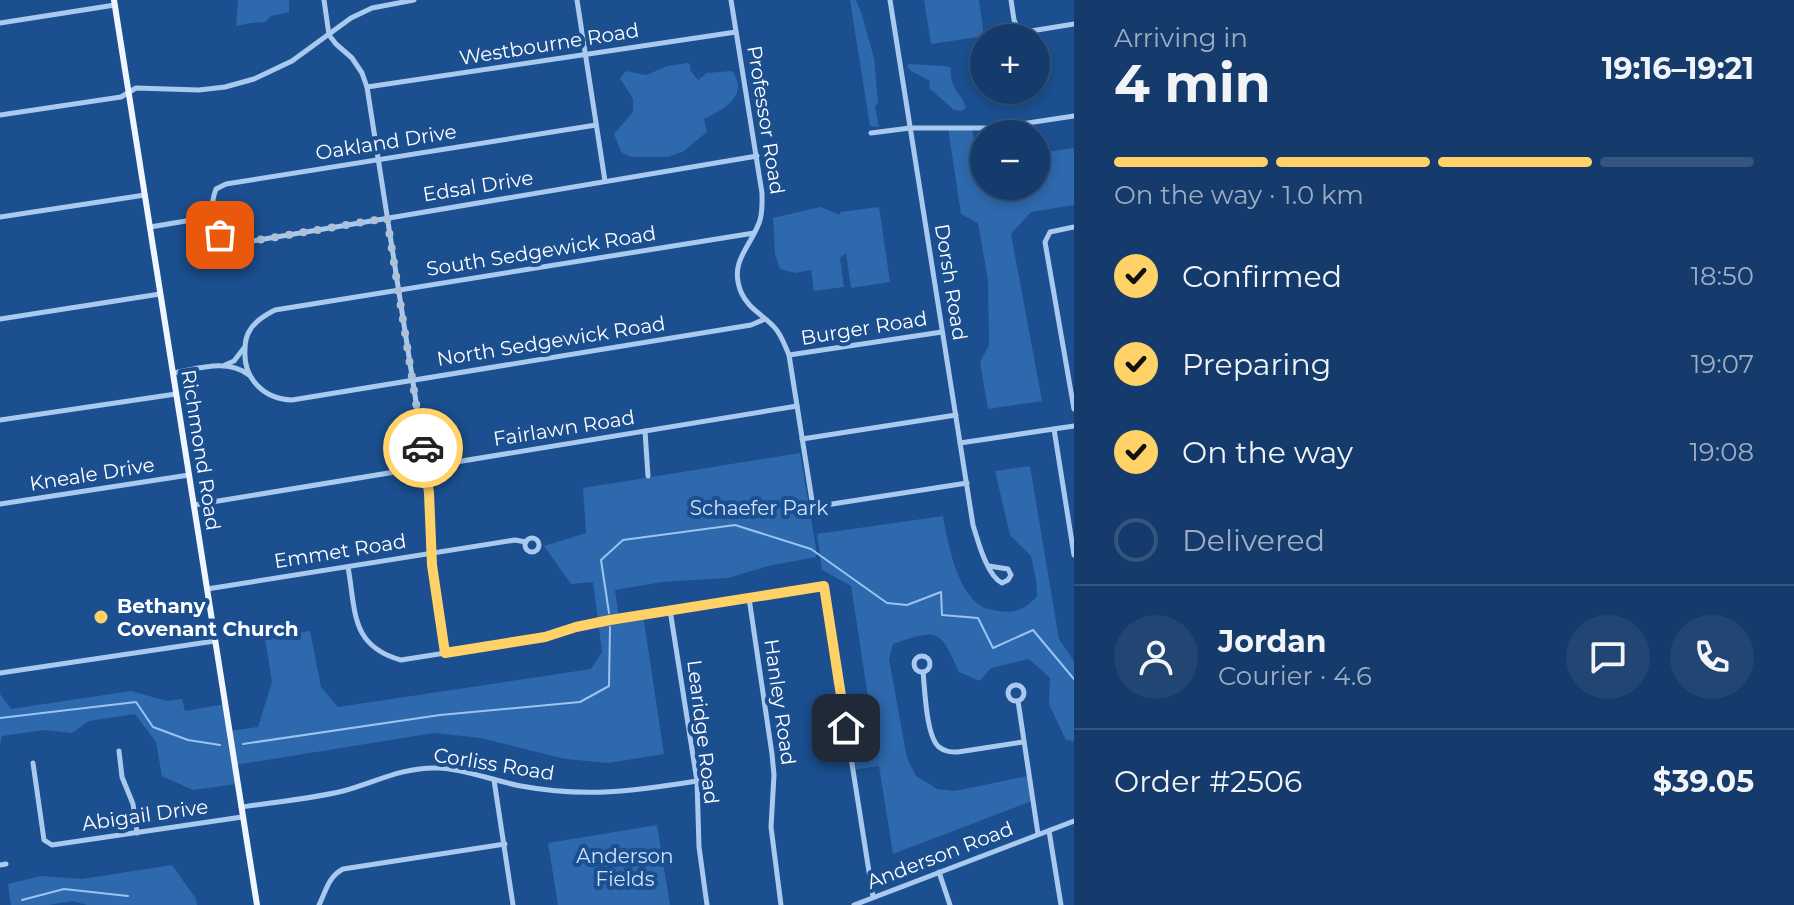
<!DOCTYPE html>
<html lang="en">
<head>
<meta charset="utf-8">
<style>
	:root { --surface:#143b6b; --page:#214673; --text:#f1f3f6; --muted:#9dadc1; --line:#33557e; --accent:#ffd166 }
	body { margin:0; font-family:Montserrat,sans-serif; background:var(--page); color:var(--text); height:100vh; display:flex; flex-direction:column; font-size:30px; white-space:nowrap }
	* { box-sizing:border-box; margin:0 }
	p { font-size:26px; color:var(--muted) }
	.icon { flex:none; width:44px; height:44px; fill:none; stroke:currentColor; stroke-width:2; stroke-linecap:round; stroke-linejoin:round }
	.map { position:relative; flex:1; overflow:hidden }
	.details { display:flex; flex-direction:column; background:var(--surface); width:720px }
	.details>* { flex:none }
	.tools { position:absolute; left:970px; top:24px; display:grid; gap:16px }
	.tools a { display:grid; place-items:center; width:80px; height:80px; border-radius:50%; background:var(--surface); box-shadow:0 4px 12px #0003,0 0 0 2px var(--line); font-size:40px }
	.pin { position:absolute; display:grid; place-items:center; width:68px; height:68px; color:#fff; margin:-34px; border-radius:16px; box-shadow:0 4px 12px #0006 }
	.courier { position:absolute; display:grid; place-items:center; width:80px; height:80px; margin:-40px; border:6px solid #ffd166; border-radius:50%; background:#fff; color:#222; box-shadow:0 2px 10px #0007 }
	.headline em { font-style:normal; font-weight:700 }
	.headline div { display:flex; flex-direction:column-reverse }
	.headline { display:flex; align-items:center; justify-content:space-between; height:136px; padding:0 40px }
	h1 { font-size:52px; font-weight:700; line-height:60px }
	.bar { display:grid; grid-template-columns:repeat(4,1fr); gap:12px 8px; align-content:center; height:96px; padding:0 40px }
	.bar i { height:10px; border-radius:6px; background:var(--line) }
	.bar .on { background:var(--accent) }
	.bar p { grid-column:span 4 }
	.line { display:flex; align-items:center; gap:20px; padding:0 40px; border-top:2px solid var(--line) }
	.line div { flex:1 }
	.round { display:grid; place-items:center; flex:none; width:84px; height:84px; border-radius:42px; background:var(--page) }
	ol { padding:0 40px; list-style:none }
	li { display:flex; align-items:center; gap:24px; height:88px }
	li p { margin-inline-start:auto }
	li .icon { padding:8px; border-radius:50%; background:var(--accent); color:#111; stroke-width:4 }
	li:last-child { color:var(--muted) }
	li i { width:44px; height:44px; border:4px solid var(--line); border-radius:50% }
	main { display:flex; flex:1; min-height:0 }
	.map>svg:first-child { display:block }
	.green { fill:#2e69ad }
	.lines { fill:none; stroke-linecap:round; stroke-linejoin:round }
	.stream { stroke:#9cc4f0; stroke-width:2 }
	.minor { stroke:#a9c9ee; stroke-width:5 }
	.major { stroke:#f0f6ff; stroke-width:6 }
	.done { stroke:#afc1d8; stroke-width:8; stroke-dasharray:0 14.4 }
	.route { stroke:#ffd166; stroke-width:10 }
	.poi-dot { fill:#ffd166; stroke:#1b4f8f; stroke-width:3 }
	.labels { text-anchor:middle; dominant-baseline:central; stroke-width:8; stroke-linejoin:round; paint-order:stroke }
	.street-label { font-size:20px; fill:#fff; stroke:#1b4f8f }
	.park-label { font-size:20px; fill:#cfe3fa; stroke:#1b4f8f }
	.poi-label { font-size:20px; font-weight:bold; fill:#fff; stroke:#1b4f8f; text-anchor:start }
</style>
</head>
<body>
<main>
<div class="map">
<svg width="1074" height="905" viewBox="0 0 1074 905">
	<rect width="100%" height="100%" fill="#1b4f8f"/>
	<g class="green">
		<polygon points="238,0 289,0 289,12 271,16 265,22 251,23 236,26"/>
		<polygon points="850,0 856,0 861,12 874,58 878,102 875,107 879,127 870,126"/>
		<polygon points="924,0 979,0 984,36 931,44"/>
		<path d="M 688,63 L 690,64 L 690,70 L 698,80 L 707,73 L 732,71 C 750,96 723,110 704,119 L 707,132 L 684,151 L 668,157 L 631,157 L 621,152 L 614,134 L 633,112 L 633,99 L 620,78 L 626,71 L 646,75 L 668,66 Z"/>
		<path d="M 909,64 L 945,66 L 951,68 C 950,92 960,89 966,108 L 961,111 L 954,110 L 929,88 L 930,81 L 911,71 L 907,66 Z"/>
		<polygon points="948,128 972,128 976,152 984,155 984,186 1036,186 1036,172 1042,170 1040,153 1074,148 1074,205 1031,212 1011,234 1042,401 988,409 980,362 989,345 988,280 978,223 961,214"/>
		<polygon points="820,207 840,215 840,212 879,207 890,282 851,288 846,253 840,258 844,287 814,291 811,270 795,273 780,269 775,254 773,218"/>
		<polygon points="800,453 816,548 816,557 768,566 728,578 662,582 615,590 619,618 643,615 664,754 608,763 565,759 481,738 434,733 235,765 237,784 193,790 162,776 156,742 135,714 89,721 72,733 45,730 2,736 0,744 0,694 11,709 131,691 167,701 182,699 185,711 225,704 229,731 258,727 272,682 265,638 310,631 321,687 338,707 591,669 602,652 593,582 571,584 544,546 586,533 583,488"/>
		<path d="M 1030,466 L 1059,639 L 1074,661 L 1074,741 L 1066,740 L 1049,704 L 1050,678 L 1029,659 L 991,668 L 980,681 L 959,672 C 940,629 938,628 893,644 L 889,659 L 907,758 L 916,776 L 937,789 L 955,791 L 1028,776 L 1032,801 L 893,854 L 879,766 L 853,770 L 846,728 L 872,723 L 851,586 L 822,570 L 817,534 L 943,516 C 948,543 956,590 981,606 C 985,609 994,610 999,611 C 1015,614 1027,608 1037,596 L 1036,579 L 1031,556 L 1010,535 L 995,471 Z"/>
		<polygon points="657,825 670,905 558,905 548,843"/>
		<polygon points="172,865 196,899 197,905 87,905 73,901 48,905 11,905 8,884 41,876 82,879"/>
	</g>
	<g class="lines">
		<g class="stream">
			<polyline points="609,613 601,560 623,540 735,525 811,549 887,603 907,605 941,592 942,615 978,618 993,648 1033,630 1074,679"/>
			<polyline points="0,718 136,702 153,727 188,740 220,745"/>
			<polyline points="243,744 440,715 580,702 609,686 610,627"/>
			<polyline points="22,900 64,889 128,896"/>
		</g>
		<g class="minor">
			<polyline points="324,0 329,35 336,44 352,58 362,73 367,87 426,466 432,565 445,653"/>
			<polyline points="577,0 605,181"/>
			<path d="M 731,0 L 762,193 C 762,203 763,213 759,223 C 749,249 729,262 741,292 C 748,309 764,315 775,328 C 782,336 785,346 789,355 L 813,507 L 967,483"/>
			<path d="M 890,0 L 973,525 C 978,541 987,576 1002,583 L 1008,580 L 1011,575 L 1008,569 L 989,566"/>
			<polyline points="1011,0 1014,20 1018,29 1025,32 1074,24"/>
			<polyline points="0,23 115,5"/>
			<polyline points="367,87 736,32"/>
			<polyline points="0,115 121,97 136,88 199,90 225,87 254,79 292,61 351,18 372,8 414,0"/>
			<path d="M 596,125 L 226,184 L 216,189 C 209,208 211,224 224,239 L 241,243 L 757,156"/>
			<polyline points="871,133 910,128 995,128 1074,116"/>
			<polyline points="0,217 145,195"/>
			<polyline points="198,219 206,222 215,228"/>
			<polyline points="150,227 198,219"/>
			<polyline points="1074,227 1050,232 1045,242 1074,409"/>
			<path d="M 754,233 L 275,310 C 265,315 255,321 250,330 C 246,336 245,343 245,349 C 243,378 263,399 292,400 L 751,325 L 765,319"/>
			<polyline points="0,319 160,294"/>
			<polyline points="789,355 942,332"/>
			<polyline points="225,365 234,361 244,348"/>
			<path d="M 173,373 C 197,369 227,358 249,375"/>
			<polyline points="0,420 176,394"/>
			<polyline points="1054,429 1074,555"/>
			<polyline points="645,431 648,476"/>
			<polyline points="802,439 956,415"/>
			<polyline points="960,443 1074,426"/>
			<polyline points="0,504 189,475"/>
			<polyline points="194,505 797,406"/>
			<circle cx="532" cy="545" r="7"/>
			<path d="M 348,567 C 356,611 350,646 401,660 L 534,639 L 576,627 L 610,620 L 824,586 L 873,897"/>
			<polyline points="207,589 515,540 526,542"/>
			<polyline points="749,598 772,754 774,775 771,827 781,905"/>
			<polyline points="670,610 697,781 699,847 707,905"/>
			<circle cx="922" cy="664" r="8"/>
			<path d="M 923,672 C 925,690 926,736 939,747 C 945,752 951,752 958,752 L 1023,742"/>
			<polyline points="0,673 215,641"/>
			<circle cx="1016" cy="693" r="8"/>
			<polyline points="1018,701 1038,834"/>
			<polyline points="119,751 122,777 133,804 137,833"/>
			<polyline points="33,763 44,840 52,845 242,817"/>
			<polyline points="494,780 513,905"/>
			<path d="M 241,807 C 275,802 310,799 343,791 C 376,782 402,767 438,768 C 466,769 494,781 521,786 C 585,798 635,791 697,781"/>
			<polyline points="1049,831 1061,905"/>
			<polyline points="0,865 6,864"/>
			<polyline points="939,872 950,905"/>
			<path d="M 319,905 C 326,891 328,877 343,869 L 505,844"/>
			<polyline points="854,905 1074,821"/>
		</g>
		<polyline class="major" points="114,0 257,905"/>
	</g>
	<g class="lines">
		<polyline class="done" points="220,235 224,239 241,243 387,218 423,448"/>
		<polyline class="route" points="423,448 429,493 432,565 445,653 545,637 576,627 610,620 824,586 846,728"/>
	</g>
	<circle class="poi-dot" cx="101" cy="617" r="8"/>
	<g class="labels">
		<g class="street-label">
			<text transform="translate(549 44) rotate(-9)">Westbourne Road</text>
			<text transform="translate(766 120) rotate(81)">Professor Road</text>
			<text transform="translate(386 142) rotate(-9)">Oakland Drive</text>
			<text transform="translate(478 186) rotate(-9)">Edsal Drive</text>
			<text transform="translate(541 251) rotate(-9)">South Sedgewick Road</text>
			<text transform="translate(951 282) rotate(81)">Dorsh Road</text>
			<text transform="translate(864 328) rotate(-9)">Burger Road</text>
			<text transform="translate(551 341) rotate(-9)">North Sedgewick Road</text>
			<text transform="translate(564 428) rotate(-9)">Fairlawn Road</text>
			<text transform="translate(201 450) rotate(81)">Richmond Road</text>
			<text transform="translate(92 474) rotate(-9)">Kneale Drive</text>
			<text transform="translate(340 551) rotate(-9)">Emmet Road</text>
			<text transform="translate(780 702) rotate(82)">Hanley Road</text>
			<text transform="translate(703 732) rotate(83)">Learidge Road</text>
			<text transform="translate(494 764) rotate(9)">Corliss Road</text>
			<text transform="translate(145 815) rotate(-8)">Abigail Drive</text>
			<text transform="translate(940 855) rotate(-21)">Anderson Road</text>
		</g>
		<g class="park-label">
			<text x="759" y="508">Schaefer Park</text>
			<text x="625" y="856">Anderson<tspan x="625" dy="23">Fields</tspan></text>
		</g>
		<g class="poi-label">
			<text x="117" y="606">Bethany<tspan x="117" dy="23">Covenant Church</tspan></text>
		</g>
	</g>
</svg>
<div class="tools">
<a>+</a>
<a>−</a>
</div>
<div class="pin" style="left:220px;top:235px;background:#ea580c"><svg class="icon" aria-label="bag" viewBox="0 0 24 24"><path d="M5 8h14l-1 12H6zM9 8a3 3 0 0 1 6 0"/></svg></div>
<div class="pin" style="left:846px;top:728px;background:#1f2937"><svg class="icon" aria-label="home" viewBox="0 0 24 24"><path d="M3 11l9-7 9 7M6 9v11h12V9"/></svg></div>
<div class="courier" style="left:423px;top:448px"><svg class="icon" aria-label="car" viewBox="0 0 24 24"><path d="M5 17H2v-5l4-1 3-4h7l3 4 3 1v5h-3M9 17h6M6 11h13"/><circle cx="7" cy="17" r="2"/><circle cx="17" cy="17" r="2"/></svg></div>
</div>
<section class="details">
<div class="headline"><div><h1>4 min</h1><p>Arriving in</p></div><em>19:16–19:21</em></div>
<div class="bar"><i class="on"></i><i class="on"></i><i class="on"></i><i></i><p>On the way · 1.0 km</p></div>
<ol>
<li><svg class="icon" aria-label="check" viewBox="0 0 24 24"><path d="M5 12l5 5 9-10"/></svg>Confirmed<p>18:50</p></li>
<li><svg class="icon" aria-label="check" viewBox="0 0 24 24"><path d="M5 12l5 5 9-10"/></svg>Preparing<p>19:07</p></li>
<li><svg class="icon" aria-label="check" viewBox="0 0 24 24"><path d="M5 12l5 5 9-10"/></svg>On the way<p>19:08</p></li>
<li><i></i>Delivered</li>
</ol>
<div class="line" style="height:144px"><a class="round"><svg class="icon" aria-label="person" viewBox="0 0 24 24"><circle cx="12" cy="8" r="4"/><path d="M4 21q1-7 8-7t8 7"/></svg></a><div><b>Jordan</b><p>Courier · 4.6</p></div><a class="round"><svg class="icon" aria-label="chat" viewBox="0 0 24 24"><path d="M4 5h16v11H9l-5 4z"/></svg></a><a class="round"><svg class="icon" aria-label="phone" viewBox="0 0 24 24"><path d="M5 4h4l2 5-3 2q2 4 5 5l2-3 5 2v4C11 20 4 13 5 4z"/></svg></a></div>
<div class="line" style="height:104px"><div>Order #2506</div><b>$39.05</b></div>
</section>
</main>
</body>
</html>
